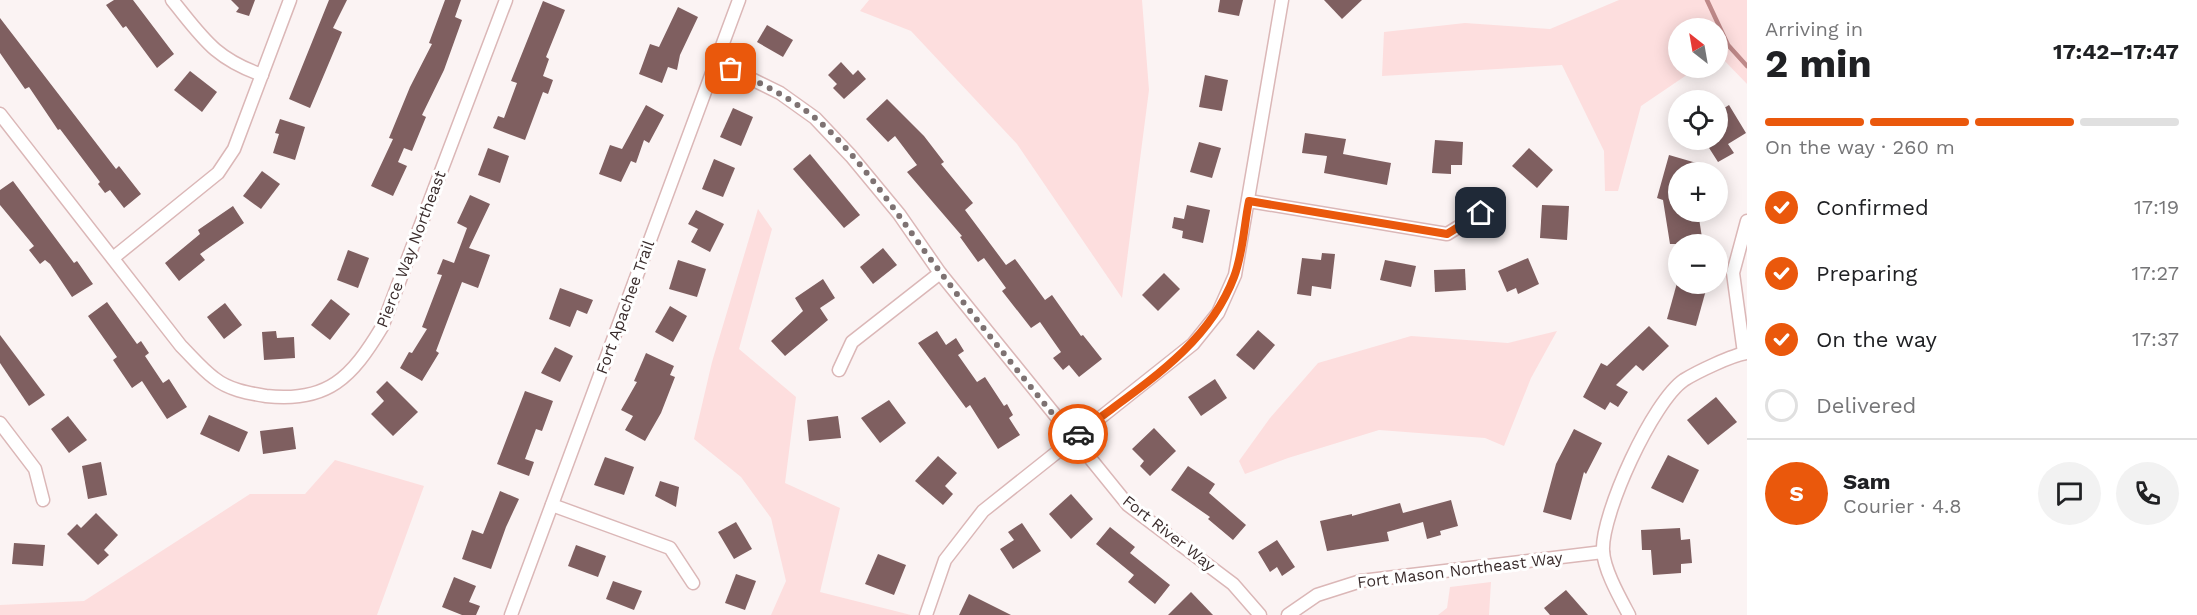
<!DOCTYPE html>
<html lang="en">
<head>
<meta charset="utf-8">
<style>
	:root { --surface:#fff; --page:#f2f2f2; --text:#202124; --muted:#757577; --line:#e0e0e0; --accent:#ea580c }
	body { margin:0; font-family:"Work Sans",sans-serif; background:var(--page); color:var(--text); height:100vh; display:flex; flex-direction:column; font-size:22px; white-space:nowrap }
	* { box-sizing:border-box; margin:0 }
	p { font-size:20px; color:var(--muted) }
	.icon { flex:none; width:33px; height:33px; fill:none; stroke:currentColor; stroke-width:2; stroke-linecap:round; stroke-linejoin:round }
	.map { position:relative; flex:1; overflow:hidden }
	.sheet { display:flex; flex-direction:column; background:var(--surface); width:450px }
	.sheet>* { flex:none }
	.needle { width:39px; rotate:329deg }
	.fabs { position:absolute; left:1668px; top:18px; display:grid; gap:12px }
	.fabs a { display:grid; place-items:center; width:60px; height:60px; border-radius:50%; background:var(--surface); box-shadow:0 3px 15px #0003; font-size:30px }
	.pin { position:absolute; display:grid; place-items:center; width:51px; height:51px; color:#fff; margin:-26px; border-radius:12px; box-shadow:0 3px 9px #0006 }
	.courier { position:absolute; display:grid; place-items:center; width:60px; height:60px; margin:-30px; border:4px solid #ea580c; border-radius:50%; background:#fff; color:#222; box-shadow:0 2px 8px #0007 }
	.summary em { font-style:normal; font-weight:700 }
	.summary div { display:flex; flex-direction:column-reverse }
	.summary { display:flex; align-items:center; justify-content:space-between; height:102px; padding:0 18px }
	h1 { font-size:39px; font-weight:700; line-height:45px }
	.bar { display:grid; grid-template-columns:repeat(4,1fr); gap:9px 6px; align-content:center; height:72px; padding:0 18px }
	.bar i { height:8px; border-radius:4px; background:var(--line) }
	.bar .on { background:var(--accent) }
	.bar p { grid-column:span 4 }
	.line { display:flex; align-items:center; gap:15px; padding:0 18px; border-top:2px solid var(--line) }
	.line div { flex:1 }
	.round { display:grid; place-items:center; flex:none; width:63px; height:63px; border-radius:32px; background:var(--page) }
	ol { padding:0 18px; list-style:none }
	li { display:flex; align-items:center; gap:18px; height:66px }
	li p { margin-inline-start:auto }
	li .icon { padding:6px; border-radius:50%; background:var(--accent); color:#fff; stroke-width:4 }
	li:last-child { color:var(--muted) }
	li i { width:33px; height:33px; border:3px solid var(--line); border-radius:50% }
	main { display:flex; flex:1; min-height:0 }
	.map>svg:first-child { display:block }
	.green { fill:#fddede }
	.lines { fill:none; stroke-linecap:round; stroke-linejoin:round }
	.stream { stroke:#be8888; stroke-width:4.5 }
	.building { fill:#7f5f60 }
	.street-casing { stroke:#dbb7b7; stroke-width:15 }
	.street { stroke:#fff; stroke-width:12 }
	.done { stroke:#7e7272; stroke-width:6; stroke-dasharray:0 10.8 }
	.route { stroke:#ea580c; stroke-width:8 }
	.labels { text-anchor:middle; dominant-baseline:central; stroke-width:6; stroke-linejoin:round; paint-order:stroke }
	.street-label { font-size:16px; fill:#3a2c2c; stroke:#fff }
</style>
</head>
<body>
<main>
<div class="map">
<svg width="1747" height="615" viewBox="0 0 1747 615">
	<rect width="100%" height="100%" fill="#fbf3f3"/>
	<g class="green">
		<polygon points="869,0 1142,0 1149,90 1122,298 1017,144 911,31 860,11"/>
		<polygon points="1619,0 1747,0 1747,84 1718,54 1718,28 1678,28 1678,68 1697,68 1641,106 1618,191 1605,191 1604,151 1562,65 1382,76 1384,32 1465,23 1550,29"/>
		<polygon points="758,209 772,229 739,349 796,397 785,483 840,508 820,592 911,615 771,615 786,581 771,518 741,477 694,439 712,362"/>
		<polygon points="1557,331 1531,378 1504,446 1485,438 1379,430 1288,458 1245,474 1239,461 1270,418 1318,363 1411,336 1508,343"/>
		<polygon points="335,460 424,486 377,615 0,615 0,605 84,601 250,494 305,494"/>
		<polygon points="1491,582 1489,615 1438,615 1447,608 1450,587"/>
	</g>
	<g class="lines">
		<polyline class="stream" points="1707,0 1728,45 1747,66"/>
	</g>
	<g class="building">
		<polygon points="114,0 133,0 174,54 157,68 126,26 123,28 106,5"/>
		<polygon points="231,0 255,0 249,16 236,12 239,8"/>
		<polygon points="329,0 347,0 333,28 342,32 310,108 289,99"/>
		<polygon points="445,0 461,0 455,17 462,20 444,70 422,115 426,117 412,151 404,148 398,162 407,166 393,196 371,186 393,139 389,138 410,87 432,44 429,43"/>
		<polygon points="1220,0 1243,0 1239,16 1218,12"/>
		<polygon points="1324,0 1362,0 1342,19"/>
		<polygon points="543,1 565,10 546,57 549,59 543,76 553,80 548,94 543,92 525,140 493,128 498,116 504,118 517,83 511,81"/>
		<polygon points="678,7 698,17 680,55 677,70 668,67 662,83 639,74 650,44 659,47"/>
		<polygon points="0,18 116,169 119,166 141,194 124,208 110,190 105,193 98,184 100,182 60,129 58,130 29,87 25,89 0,53"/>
		<polygon points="767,25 793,40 783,57 757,42"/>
		<polygon points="841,62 853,75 858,70 866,79 844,99 833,88 837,84 828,75"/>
		<polygon points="190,71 217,92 202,112 174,90"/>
		<polygon points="1205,75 1228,80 1222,111 1199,107"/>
		<polygon points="887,99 924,136 944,162 941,164 973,203 965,210 1006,265 1015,259 1045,300 1052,295 1081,336 1083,335 1102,359 1079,377 1069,365 1063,370 1053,358 1061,352 1040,322 1031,328 1002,291 1006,288 984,258 978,262 960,237 962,236 907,172 917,165 895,136 888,142 866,119"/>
		<polygon points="646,105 664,115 649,143 644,140 636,163 631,161 621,182 599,174 610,145 622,149"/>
		<polygon points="1729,105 1746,133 1728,144 1734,153 1718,162 1704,140 1718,140 1718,112"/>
		<polygon points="733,108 753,117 741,146 720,137"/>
		<polygon points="280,119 305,127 295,160 273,153 279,134 275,133"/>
		<polygon points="1305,133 1346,139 1343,154 1391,163 1387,185 1324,173 1327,156 1302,153"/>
		<polygon points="1435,140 1463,142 1462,165 1451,165 1451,174 1432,173"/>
		<polygon points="1199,142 1221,148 1212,178 1190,172"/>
		<polygon points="488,148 509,156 500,183 478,175"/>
		<polygon points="1529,148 1553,170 1537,188 1512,166"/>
		<polygon points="810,154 860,215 844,228 793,169"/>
		<polygon points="1669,155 1700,164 1697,172 1678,172 1678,214 1698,212 1703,244 1670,244 1663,200 1657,198"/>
		<polygon points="714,159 735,168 723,197 702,189"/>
		<polygon points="262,171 280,184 261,209 243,196"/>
		<polygon points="13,181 74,263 77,261 93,284 72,297 50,264 45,260 40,264 29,250 34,246 0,205 0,190"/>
		<polygon points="470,195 490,204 469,248 490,255 478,288 462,282 436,351 439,353 422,381 400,368 409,352 412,353 427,329 422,327 442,275 437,274 443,259 454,263 467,228 457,223"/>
		<polygon points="1187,205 1210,210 1203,243 1182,238 1183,231 1172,228 1174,217 1184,219"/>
		<polygon points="1542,205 1569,206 1567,240 1540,238"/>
		<polygon points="233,206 244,223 200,254 205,260 179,281 165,263 200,234 198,230"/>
		<polygon points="696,210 724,224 710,252 691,242 698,229 688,224"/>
		<polygon points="883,248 897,265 873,284 860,267"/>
		<polygon points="348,250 369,258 358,288 337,280"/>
		<polygon points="1322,253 1335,254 1331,289 1312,286 1311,296 1297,294 1302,258 1321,260"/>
		<polygon points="1528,258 1539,284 1518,294 1516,288 1507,292 1498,271"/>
		<polygon points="678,260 706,269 697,297 669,289"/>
		<polygon points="1385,260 1416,266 1411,287 1380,280"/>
		<polygon points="1465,269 1466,290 1435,292 1434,270"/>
		<polygon points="1164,273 1180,289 1158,311 1142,295"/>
		<polygon points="823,279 835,298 820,308 828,320 785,356 771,341 803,311 795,298"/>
		<polygon points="1677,283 1706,290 1696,326 1667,319"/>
		<polygon points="560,288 593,300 587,314 577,310 570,327 549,319"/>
		<polygon points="331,299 350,314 330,340 311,325"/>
		<polygon points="107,302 137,344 141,341 149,353 145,356 163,383 169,379 187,407 167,419 142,381 132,388 113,360 117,357 88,316"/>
		<polygon points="225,303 242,325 224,339 207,317"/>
		<polygon points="670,306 687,316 673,342 655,332"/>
		<polygon points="1649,326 1669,346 1643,371 1636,365 1616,385 1628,392 1618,407 1610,402 1605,410 1583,397 1601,363 1607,366"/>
		<polygon points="1258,330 1275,345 1254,370 1236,355"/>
		<polygon points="276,331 277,338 294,337 295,358 264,360 262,332"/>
		<polygon points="937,331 946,345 956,338 964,351 958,355 977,382 985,377 1004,406 1007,404 1013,415 1009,418 1020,435 998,449 970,405 966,408 918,343"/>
		<polygon points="0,335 45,395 29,406 0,363"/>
		<polygon points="555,347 573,356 560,382 541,373"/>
		<polygon points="646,353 674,366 670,375 675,377 661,413 645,441 625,430 633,416 621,410 637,382 634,381"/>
		<polygon points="1215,379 1227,398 1201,416 1188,397"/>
		<polygon points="387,381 418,412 393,436 371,414 384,401 376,392"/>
		<polygon points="525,391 553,401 542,431 536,429 525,459 534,462 529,476 497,464"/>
		<polygon points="1716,397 1737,422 1708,445 1687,420"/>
		<polygon points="889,400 906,423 880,443 861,418"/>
		<polygon points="209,415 248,432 239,452 200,434"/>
		<polygon points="68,416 87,440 69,453 51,429"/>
		<polygon points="838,416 841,438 809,441 807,420"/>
		<polygon points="293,427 296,449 263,454 260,431"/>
		<polygon points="1154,428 1176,451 1150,476 1140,466 1144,461 1132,449"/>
		<polygon points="1574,429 1602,443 1586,474 1584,472 1571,520 1543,512 1556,464"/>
		<polygon points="1668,455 1699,470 1683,503 1651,488"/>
		<polygon points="938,456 957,473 945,486 953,494 943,505 915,481"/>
		<polygon points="605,457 634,467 624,495 594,485"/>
		<polygon points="101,462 107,495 88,499 82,466"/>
		<polygon points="1188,466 1215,484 1209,493 1246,525 1233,540 1208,519 1210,517 1171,490"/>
		<polygon points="660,481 679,487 676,507 655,496"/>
		<polygon points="500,491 519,499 506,527 491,569 462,559 472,530 483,534"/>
		<polygon points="1071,494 1093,519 1071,539 1049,514"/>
		<polygon points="1451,500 1458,526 1440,531 1441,535 1427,539 1423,522 1387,532 1389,541 1327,551 1320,521 1352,514 1352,516 1400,503 1403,513"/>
		<polygon points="96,513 118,535 104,550 109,555 98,565 67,534 77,524 81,528"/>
		<polygon points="736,522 752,549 734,559 718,532"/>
		<polygon points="1022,523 1041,551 1013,569 1000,549 1014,540 1008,532"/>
		<polygon points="1110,527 1135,547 1130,553 1170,585 1155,604 1128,582 1134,575 1096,544"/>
		<polygon points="1680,528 1681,540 1690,539 1692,563 1681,564 1681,573 1653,575 1651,550 1642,550 1641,530"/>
		<polygon points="1277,540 1295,567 1282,576 1277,567 1270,572 1258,552"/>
		<polygon points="14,543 45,545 43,566 12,564"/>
		<polygon points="576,545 606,556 598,577 568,566"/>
		<polygon points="878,554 906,565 894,595 865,584"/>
		<polygon points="736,574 756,581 745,610 725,603"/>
		<polygon points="454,577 476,586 469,602 480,606 476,615 462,615 442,607"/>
		<polygon points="613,581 642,591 634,610 606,599"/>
		<polygon points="1566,590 1588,615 1550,615 1544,608"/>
		<polygon points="1191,592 1213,615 1168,615"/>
		<polygon points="969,594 1011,615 959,615"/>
	</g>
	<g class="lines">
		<defs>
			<g id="street">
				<path d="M 172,0 C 203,38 214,58 262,75"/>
				<polyline points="715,61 780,93 815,118 851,156 899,214 940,273 1128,505 1233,584 1260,615"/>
				<path d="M 0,114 L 181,346 C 192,357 202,369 214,378 C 229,390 248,393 266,396 C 328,403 352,377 382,327 L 506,0"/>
				<polyline points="1249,201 1447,234 1481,213"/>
				<polyline points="113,258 218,173 234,149 290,0"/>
				<polyline points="1744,353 1733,273 1747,221"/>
				<polyline points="839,370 852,342 940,273"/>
				<polyline points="0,423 35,469 43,500"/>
				<polyline points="552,505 670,548 693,583"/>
				<polyline points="511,615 739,0"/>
				<polyline points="926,615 945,560 983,511 1193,344 1218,313 1235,275 1282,0"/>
				<polyline points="1288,615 1317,595 1361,581 1603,552"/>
				<path d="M 1629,615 C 1620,598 1604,570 1603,551 C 1601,514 1653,401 1684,380 C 1697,372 1732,355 1747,353"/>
			</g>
		</defs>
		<use href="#street" class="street-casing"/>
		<use href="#street" class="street"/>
	</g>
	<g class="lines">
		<path class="done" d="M 731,69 C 760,83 789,97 814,117 C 861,156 904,225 941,273 C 983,329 1028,383 1072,438 L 1078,434"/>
		<path class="route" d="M 1078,434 C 1136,389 1207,349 1234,277 C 1243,254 1244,225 1249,201 L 1447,234 L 1481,213"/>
	</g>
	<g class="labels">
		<g class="street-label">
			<text transform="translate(411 249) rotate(-69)">Pierce Way Northeast</text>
			<text transform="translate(625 307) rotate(-70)">Fort Apachee Trail</text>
			<text transform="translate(1169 533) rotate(38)">Fort River Way</text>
			<text transform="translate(1460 570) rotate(-7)">Fort Mason Northeast Way</text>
		</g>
	</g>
</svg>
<div class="fabs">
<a><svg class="needle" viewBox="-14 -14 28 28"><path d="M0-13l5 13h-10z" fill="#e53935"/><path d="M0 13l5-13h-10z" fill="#757577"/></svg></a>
<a><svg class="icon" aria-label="locate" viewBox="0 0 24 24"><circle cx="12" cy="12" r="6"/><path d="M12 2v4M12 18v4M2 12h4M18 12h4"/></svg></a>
<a>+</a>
<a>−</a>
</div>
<div class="pin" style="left:731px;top:69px;background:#ea580c"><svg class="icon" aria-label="bag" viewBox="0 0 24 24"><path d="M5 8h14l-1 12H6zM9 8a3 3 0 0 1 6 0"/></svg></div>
<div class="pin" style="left:1481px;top:213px;background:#1f2937"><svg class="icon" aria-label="home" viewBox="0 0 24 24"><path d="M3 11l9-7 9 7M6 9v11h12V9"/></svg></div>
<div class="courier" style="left:1078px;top:434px"><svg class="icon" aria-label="car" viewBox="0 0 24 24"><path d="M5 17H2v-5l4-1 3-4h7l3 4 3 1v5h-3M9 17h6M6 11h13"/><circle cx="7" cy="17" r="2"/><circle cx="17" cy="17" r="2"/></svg></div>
</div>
<section class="sheet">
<div class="summary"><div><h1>2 min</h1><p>Arriving in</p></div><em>17:42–17:47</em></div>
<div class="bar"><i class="on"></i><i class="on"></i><i class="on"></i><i></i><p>On the way · 260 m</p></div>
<ol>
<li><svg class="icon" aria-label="check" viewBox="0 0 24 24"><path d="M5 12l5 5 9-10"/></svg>Confirmed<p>17:19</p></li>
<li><svg class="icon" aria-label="check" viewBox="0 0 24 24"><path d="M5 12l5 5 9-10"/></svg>Preparing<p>17:27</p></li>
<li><svg class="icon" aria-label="check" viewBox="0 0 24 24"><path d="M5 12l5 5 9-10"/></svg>On the way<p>17:37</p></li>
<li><i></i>Delivered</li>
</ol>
<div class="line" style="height:108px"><b class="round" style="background:var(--accent);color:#fff">S</b><div><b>Sam</b><p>Courier · 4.8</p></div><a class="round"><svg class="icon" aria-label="chat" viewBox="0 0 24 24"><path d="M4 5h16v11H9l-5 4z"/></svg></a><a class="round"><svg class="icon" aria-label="phone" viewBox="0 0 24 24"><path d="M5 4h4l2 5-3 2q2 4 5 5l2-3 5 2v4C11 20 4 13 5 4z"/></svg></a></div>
</section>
</main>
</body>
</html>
